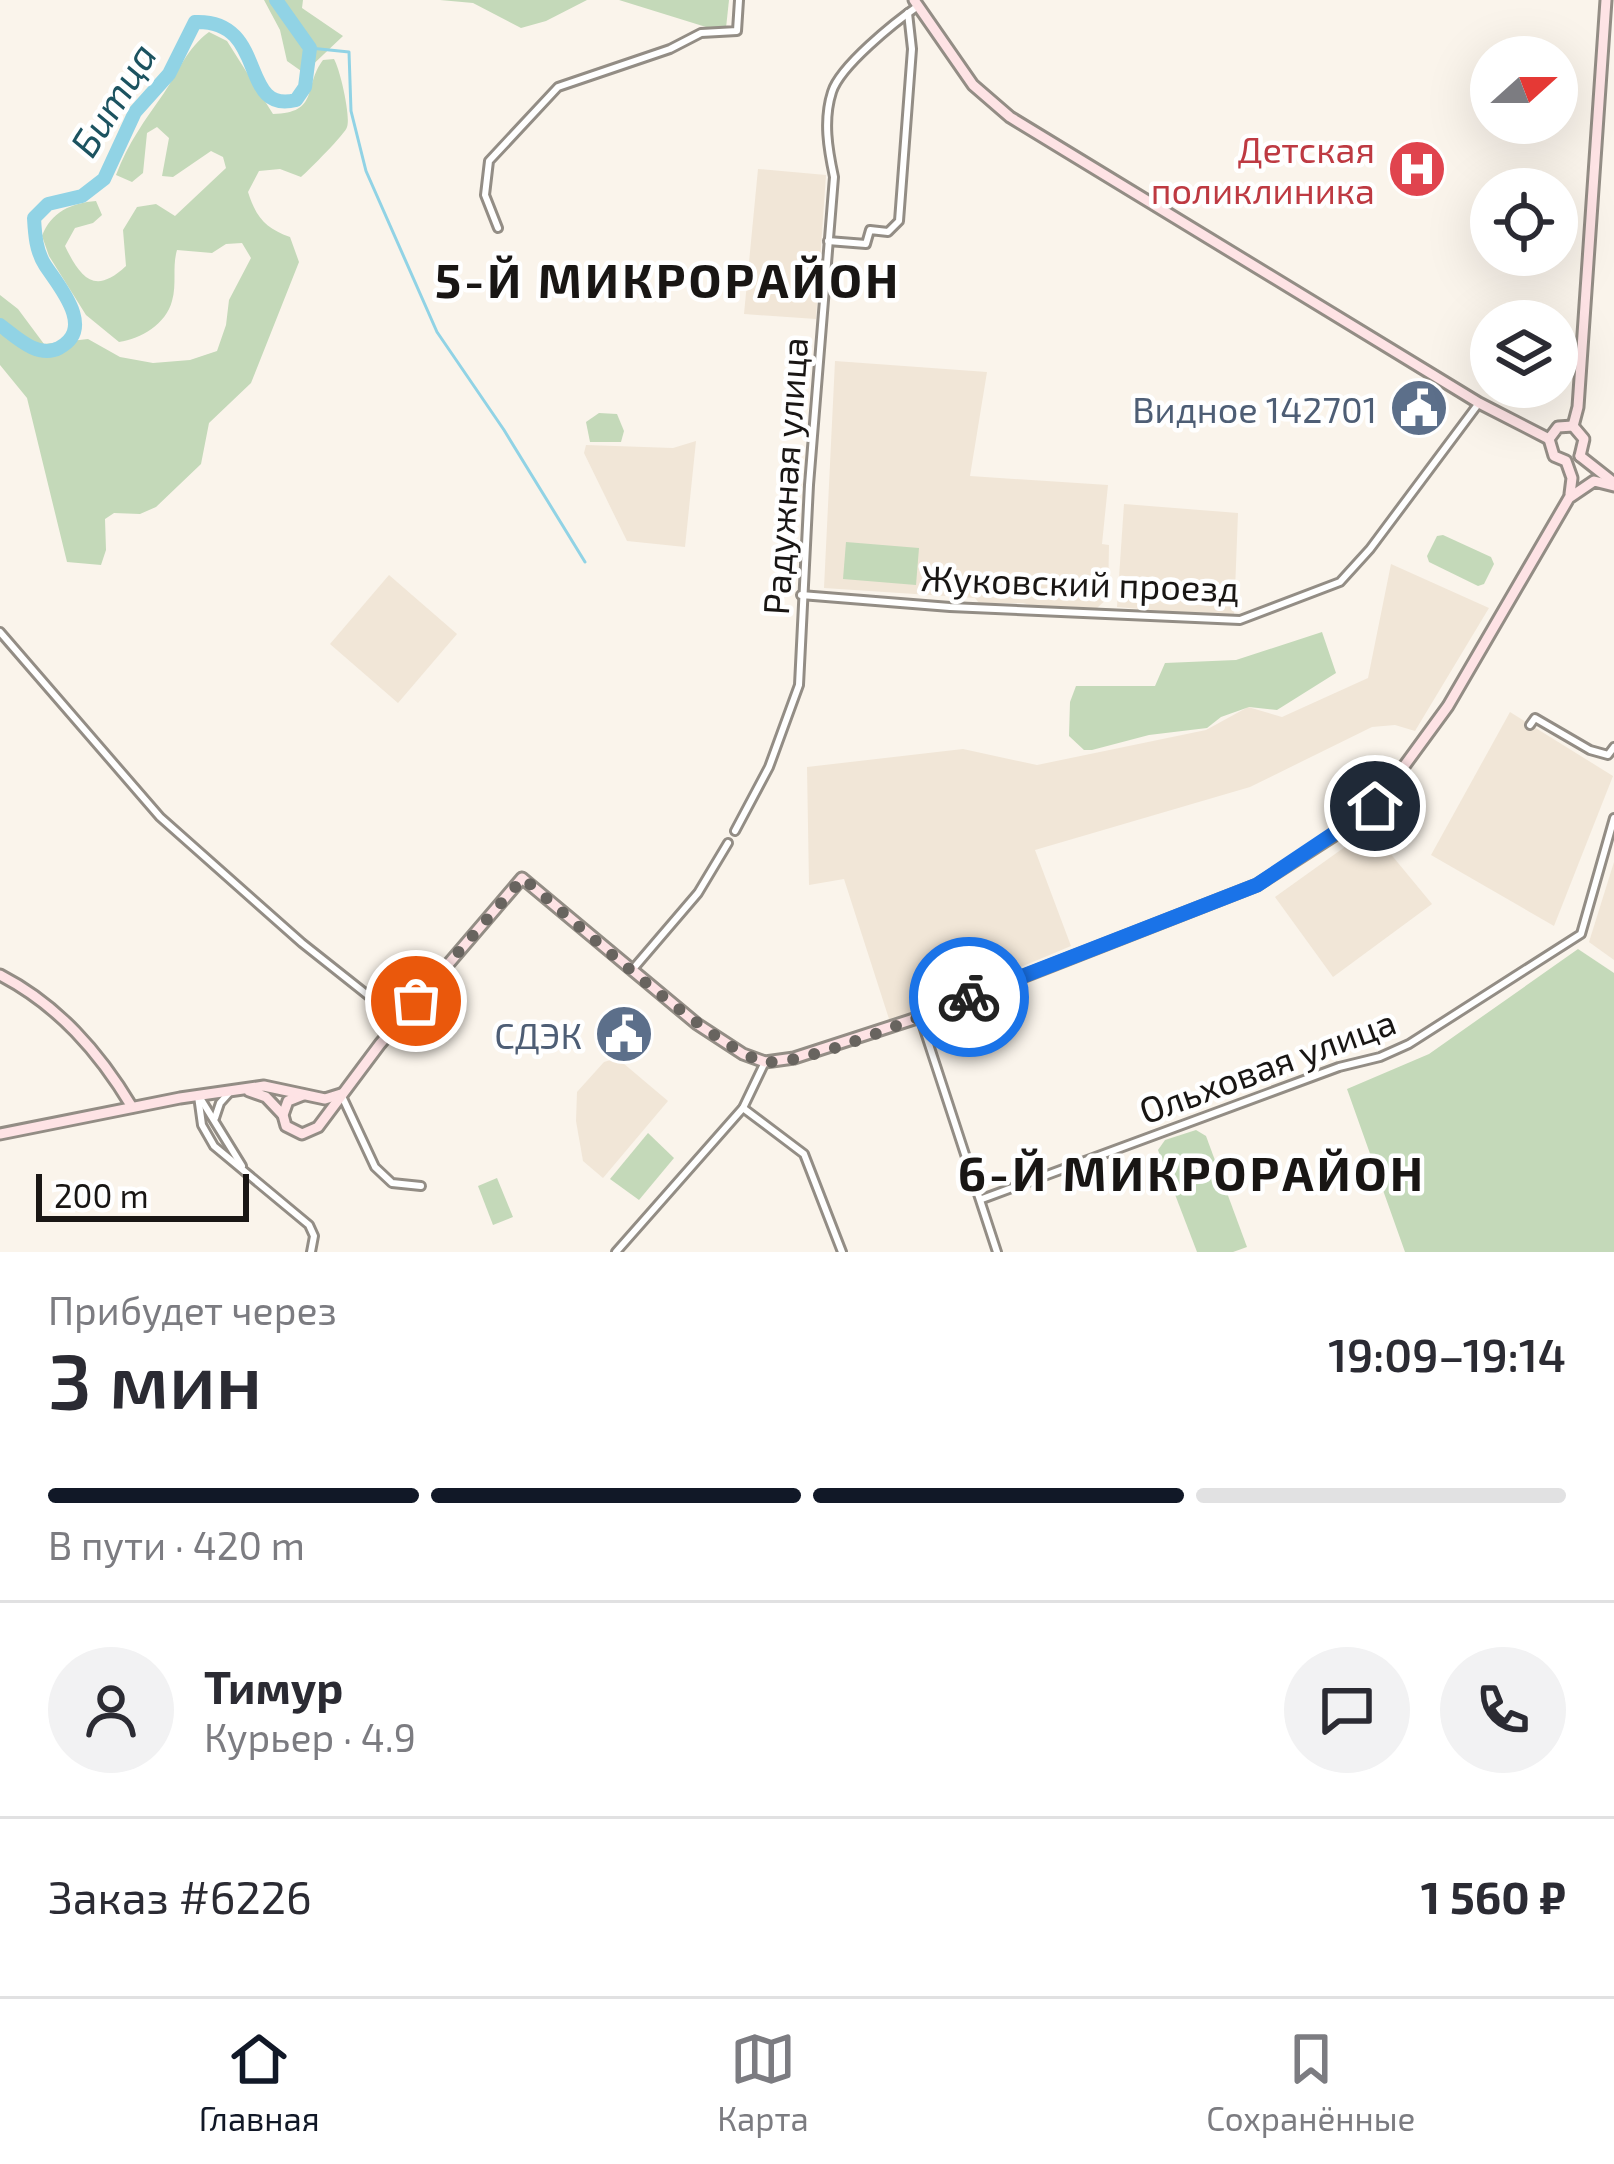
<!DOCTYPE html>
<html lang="ru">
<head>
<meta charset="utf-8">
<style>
	:root { --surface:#fff; --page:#f2f2f3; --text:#2b2b33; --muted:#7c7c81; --line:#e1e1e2; --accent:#111827 }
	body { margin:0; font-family:"Exo 2",sans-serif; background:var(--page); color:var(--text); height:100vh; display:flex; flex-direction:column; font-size:45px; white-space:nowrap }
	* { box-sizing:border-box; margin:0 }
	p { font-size:39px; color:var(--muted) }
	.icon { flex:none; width:66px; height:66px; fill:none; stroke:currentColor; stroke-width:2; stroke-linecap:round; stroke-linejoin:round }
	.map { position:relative; height:1252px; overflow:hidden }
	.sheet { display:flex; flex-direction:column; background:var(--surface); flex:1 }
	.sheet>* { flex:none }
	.needle { width:78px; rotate:69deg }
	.tools { position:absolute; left:1470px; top:36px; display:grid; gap:24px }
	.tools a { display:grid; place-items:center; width:108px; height:108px; border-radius:50%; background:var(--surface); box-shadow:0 12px 48px #0002; font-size:60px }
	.scale { position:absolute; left:36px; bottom:30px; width:213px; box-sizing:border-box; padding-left:12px; border:6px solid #191614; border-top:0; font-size:33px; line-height:42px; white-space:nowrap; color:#191614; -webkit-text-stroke:9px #fff; paint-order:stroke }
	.pin { position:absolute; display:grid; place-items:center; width:102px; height:102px; color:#fff; margin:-51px; border:6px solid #fff; border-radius:50%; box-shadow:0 3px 12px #0007 }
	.courier { position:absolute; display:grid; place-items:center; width:120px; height:120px; margin:-60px; border:9px solid #1a73e8; border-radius:50%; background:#fff; color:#222; box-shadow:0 3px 15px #0007 }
	.summary em { font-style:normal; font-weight:600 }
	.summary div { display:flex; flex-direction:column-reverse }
	.summary { display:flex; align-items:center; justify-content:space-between; height:204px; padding:0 48px }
	h1 { font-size:78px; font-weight:600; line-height:90px }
	.bar { display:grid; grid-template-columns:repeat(4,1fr); gap:18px 12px; align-content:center; height:144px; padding:0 48px }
	.bar i { height:15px; border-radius:9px; background:var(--line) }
	.bar .active { background:var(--accent) }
	.bar p { grid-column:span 4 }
	.line { display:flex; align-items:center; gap:30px; padding:0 48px; border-top:3px solid var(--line) }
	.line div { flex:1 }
	.round { display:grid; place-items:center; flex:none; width:126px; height:126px; border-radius:63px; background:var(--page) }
	.menu { display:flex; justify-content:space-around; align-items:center; height:168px; border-top:3px solid var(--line); background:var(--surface); font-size:33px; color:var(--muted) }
	.menu a { display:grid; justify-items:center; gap:6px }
	.menu .active { color:var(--accent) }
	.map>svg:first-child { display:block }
	.built { fill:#f1e6d7 }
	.green { fill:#c4d9b9 }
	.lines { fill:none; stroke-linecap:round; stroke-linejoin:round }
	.stream { stroke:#91d3e5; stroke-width:3 }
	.river { stroke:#91d3e5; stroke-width:14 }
	.street-casing { stroke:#938d85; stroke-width:12 }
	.secondary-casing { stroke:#938d85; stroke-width:15 }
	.street { stroke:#fff; stroke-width:6 }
	.secondary { stroke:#fee3e5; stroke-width:9 }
	.done { stroke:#68645f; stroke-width:12; stroke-dasharray:0 21.6 }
	.route { stroke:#1a73e8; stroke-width:15 }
	.labels { text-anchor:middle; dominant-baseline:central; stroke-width:9; stroke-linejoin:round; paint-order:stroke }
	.health-label { font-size:36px; fill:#be3a42; stroke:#fff; text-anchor:end }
	.service-label { font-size:36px; fill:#4e5e75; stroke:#fff; text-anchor:end }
	.street-label { font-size:36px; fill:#191614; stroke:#fff }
	.water-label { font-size:39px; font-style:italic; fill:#1c5360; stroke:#fff }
	.district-label { font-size:48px; font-weight:bold; letter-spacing:3px; fill:#191614; stroke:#fff }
</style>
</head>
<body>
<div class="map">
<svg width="1614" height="1252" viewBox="0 0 1614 1252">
	<rect width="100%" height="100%" fill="#faf4eb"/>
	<g class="built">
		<polygon points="758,169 826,175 816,319 744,314"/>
		<polygon points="835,361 987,372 970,476 1108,485 1102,544 1109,545 1108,598 1097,608 1036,607 1023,603 979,603 975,598 824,588"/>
		<polygon points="696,441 685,547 627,541 584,453 586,445 673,448"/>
		<polygon points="1124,504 1238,513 1234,617 1117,607"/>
		<polygon points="1391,564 1489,608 1415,731 1395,725 1372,727 1250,787 1035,850 1071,946 890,1022 844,879 809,885 807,767 963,749 1037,765 1206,730 1248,707 1282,717 1368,678"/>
		<polygon points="389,575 457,634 398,703 330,644"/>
		<polygon points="1510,712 1613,776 1554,926 1431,855"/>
		<polygon points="1370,829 1432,904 1333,977 1275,897"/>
		<polygon points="1614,862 1614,960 1589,942"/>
		<polygon points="617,1058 668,1101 603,1178 583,1161 576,1121 577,1092 604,1062"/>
	</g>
	<g class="green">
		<polygon points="264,0 303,0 302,8 343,36 304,73 287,61 280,30"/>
		<polygon points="440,0 587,0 546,21 521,28 473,3"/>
		<polygon points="619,0 729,0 726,28 706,27"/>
		<path d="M 209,32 L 227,41 L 273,114 C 320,113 303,86 323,60 L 334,59 C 340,69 351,117 347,127 C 346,133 308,171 301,177 L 280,169 L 259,171 L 248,192 C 256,217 265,228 290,237 L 299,262 L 251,383 L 209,423 L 201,464 L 156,507 L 140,514 L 114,513 L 105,519 L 106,550 L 101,565 L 67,562 L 27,398 L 0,365 L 0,295 L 18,309 L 44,344 L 88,339 L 120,357 L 153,363 L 190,360 L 217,351 L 226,325 L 229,300 L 251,258 L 242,243 L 226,244 L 212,253 L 177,250 C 172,267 177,284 172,301 C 166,324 141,339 119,342 L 86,315 L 49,256 L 42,236 C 51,212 71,203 96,201 L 102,215 L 93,223 L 75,228 L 65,246 C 81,279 95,295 126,266 L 123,230 L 137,207 L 156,204 L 175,216 L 226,168 L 223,157 L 211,151 L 173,177 L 162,176 L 169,138 L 157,127 L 147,133 L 143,173 L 132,182 L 116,175 C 128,143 145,120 164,93 C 179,71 187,48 209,32 Z"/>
		<polygon points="599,413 617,414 624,431 621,442 590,442 586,422"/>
		<polygon points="1443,535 1491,557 1494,564 1484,584 1478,586 1429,562 1427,556 1437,536"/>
		<polygon points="846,542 919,548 916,585 843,579"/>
		<polygon points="1322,632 1336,673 1277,710 1249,707 1221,717 1207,728 1149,735 1092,750 1084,750 1069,736 1070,702 1076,686 1155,686 1165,663 1236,660"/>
		<polygon points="1578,949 1614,973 1614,1252 1405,1252 1347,1089 1429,1054"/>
		<polygon points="1196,1130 1206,1136 1247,1247 1233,1252 1197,1252 1158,1150 1165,1140"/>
		<polygon points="648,1133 674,1158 639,1200 610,1179"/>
		<polygon points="497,1178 513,1217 493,1225 478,1186"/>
	</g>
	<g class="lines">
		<polyline class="stream" points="310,48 349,52 351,111 366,171 437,332 504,430 585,562"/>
		<path class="river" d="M 0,325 C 16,337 38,359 59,348 C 97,328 57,284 45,265 C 36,251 35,235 34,218 L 48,204 L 82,196 L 104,179 L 135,112 L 169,74 L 195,22 C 269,19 238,115 296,100 L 305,87 L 310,48 L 276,0"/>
		<defs>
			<g id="street">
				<polyline points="498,228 485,195 489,161 558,87 670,49 701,33 737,31 739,0"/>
				<polyline points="828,241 866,244 870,230 888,232 899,221 912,49 908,13"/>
				<polyline points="801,595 950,607 1240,620 1340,582 1370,549 1479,403"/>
				<polyline points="0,632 160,817 302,943 399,1020"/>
				<polyline points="1530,725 1535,718 1590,750 1608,755 1614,747"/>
				<path d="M 735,831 L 769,767 L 799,685 L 809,485 L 834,177 C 828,149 823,120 832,92 C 840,66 895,22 918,6"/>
				<polyline points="633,969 698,893 728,843"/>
				<polyline points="920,1017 997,1252"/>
				<polyline points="341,1094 375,1167 392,1183 421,1186"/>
				<polyline points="198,1096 202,1125 214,1146 309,1225 314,1236 311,1252"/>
				<polyline points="202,1101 242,1166"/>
				<polyline points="743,1108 804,1154 842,1252"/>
				<polyline points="215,1118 220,1103 229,1093"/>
				<polyline points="982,1199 1339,1067 1380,1057 1409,1044 1581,934 1614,818"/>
				<polyline points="616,1252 743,1108 765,1062"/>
			</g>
			<g id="secondary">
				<polyline points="914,0 973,85 1010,117 1479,403 1549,439"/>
				<polyline points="1573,426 1578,407 1606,0"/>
				<polyline points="1573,426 1584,439 1580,456"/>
				<polyline points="1549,439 1554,456 1566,461 1572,478 1570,494"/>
				<polyline points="1549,439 1558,427 1573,426"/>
				<polyline points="1580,456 1613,482"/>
				<path d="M 0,975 C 58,1005 99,1052 132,1107"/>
				<polyline points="249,1091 266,1097 283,1115"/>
				<polyline points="303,1095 288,1101 283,1115 286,1126 302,1134 318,1127 380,1044 522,878 697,1024 743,1054 765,1062 794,1058 920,1017 1257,885 1352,824 1375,806 1448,706 1569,498 1594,481 1614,486"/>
				<polyline points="0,1134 180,1098 264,1086 325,1099 341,1094"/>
			</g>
		</defs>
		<use href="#street" class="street-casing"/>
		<use href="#secondary" class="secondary-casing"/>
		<use href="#street" class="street"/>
		<use href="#secondary" class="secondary"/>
	</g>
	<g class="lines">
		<path class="done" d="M 416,1001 L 523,878 C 563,912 725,1058 766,1062 C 807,1065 926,1014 969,997"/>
		<polyline class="route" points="969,997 1257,885 1375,806"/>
	</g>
	<defs>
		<symbol id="hospital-disc" viewBox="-11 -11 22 22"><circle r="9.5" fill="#e0444e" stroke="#fff"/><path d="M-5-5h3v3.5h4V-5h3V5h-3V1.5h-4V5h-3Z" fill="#fff"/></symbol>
		<symbol id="civic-disc" viewBox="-11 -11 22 22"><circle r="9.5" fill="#5c6f8a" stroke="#fff"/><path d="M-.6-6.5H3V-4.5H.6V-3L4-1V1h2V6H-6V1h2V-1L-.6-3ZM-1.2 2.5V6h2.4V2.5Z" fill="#fff"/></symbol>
	</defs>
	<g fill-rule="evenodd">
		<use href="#hospital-disc" x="1384" y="136" width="66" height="66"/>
		<use href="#civic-disc" x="1386" y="375" width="66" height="66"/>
		<use href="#civic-disc" x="591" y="1001" width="66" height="66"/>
	</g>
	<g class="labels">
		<g class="health-label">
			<text x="1375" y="148">Детская<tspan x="1375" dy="41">поликлиника</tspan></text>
		</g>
		<g class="service-label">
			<text x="1377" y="408">Видное 142701</text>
			<text x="582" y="1034">СДЭК</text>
		</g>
		<g class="street-label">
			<text transform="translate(784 476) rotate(-86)">Радужная улица</text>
			<text transform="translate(1080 582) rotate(2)">Жуковский проезд</text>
			<text transform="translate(1267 1065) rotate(-20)">Ольховая улица</text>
		</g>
		<g class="water-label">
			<text transform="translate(112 99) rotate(-58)">Битца</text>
		</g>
		<g class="district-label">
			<text x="668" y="279">5-Й МИКРОРАЙОН</text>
			<text x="1192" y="1172">6-Й МИКРОРАЙОН</text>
		</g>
	</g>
</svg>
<div class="tools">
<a><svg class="needle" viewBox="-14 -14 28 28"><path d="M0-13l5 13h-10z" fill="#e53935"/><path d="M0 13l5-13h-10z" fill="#7c7c81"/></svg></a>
<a><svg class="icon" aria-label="locate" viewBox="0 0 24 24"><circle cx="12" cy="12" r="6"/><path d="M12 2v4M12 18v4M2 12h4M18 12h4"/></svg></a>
<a><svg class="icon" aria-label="layers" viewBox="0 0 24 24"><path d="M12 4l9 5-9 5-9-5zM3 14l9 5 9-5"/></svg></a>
</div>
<div class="scale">200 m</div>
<div class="pin" style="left:416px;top:1001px;background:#ea580c"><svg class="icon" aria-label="bag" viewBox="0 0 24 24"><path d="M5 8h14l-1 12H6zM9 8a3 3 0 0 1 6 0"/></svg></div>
<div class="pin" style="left:1375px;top:806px;background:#1f2937"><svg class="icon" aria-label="home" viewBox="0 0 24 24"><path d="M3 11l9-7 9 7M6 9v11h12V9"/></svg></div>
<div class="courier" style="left:969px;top:997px"><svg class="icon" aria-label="bike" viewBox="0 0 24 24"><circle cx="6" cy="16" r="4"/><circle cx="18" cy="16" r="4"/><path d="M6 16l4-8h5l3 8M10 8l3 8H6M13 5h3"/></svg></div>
</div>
<section class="sheet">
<div class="summary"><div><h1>3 мин</h1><p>Прибудет через</p></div><em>19:09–19:14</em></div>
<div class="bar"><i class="active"></i><i class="active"></i><i class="active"></i><i></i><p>В пути · 420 m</p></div>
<div class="line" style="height:216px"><a class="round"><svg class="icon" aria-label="person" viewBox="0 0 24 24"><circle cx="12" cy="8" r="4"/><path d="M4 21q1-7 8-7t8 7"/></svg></a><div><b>Тимур</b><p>Курьер · 4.9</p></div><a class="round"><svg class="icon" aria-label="chat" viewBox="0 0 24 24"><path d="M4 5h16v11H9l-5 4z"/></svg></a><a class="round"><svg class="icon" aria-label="phone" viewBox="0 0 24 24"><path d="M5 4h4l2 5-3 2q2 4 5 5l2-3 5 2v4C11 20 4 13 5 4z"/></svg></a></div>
<div class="line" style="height:156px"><div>Заказ #6226</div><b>1 560 ₽</b></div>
</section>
<nav class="menu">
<a class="active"><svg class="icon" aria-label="home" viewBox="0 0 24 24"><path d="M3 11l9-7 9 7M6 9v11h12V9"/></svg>Главная</a>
<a><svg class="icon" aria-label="map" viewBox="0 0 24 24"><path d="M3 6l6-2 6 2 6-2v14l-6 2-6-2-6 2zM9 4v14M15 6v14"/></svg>Карта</a>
<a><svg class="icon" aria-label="saved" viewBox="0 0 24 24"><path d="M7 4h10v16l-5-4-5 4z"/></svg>Сохранённые</a>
</nav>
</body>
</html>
